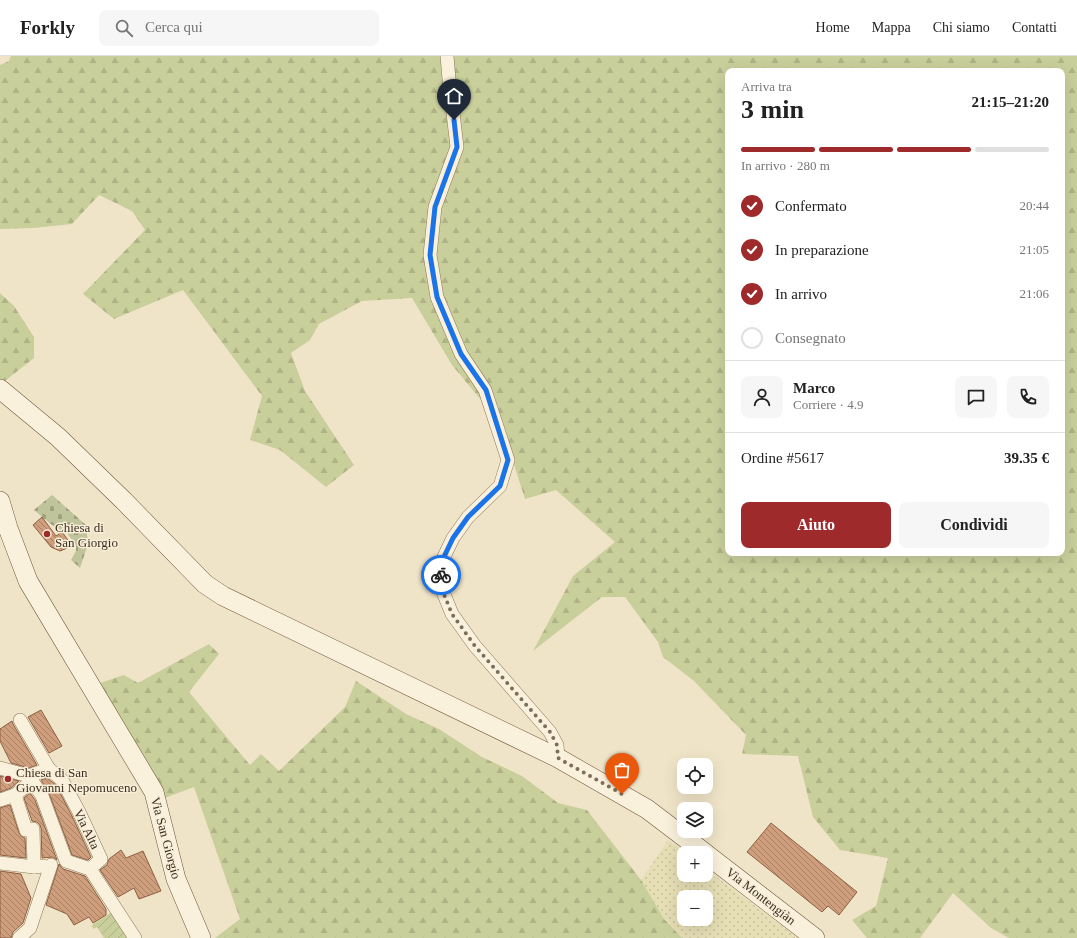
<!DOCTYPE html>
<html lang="it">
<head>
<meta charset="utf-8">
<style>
	:root { --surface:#fff; --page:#f6f6f6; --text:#222; --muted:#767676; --line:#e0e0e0; --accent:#9e2a2b }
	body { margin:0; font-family:"Times New Roman",serif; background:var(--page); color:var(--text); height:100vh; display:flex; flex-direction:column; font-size:15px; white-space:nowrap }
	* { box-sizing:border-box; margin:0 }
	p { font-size:13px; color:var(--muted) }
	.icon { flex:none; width:22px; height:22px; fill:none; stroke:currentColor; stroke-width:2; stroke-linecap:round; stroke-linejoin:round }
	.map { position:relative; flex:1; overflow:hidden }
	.side { position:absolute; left:725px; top:12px; width:340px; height:488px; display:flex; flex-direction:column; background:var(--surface); border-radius:8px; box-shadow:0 4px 16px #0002 }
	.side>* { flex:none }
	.buttons { position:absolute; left:677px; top:702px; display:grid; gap:8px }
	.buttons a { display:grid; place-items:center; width:36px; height:36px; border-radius:8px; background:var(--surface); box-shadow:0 4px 16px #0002; font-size:20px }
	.pin { position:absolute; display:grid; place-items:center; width:34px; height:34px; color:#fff; margin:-41px -17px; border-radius:50% 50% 50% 0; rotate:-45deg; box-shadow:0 0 4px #0007 }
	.pin .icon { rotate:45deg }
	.courier { position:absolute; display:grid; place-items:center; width:40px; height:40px; margin:-20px; border:3px solid #1a73e8; border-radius:50%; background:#fff; color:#222; box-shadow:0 1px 5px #0007 }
	.summary em { font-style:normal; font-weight:700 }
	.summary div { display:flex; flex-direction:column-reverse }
	.summary { display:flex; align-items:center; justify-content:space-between; height:68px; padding:0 16px }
	h1 { font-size:26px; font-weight:700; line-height:30px }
	.bar { display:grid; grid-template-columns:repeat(4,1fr); gap:6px 4px; align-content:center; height:48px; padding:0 16px }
	.bar i { height:5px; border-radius:3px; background:var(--line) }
	.bar .current { background:var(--accent) }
	.bar p { grid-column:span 4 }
	.line { display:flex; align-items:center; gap:10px; padding:0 16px; border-top:1px solid var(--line) }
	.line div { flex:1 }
	.round { display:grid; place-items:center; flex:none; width:42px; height:42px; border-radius:8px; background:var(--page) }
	ol { padding:0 16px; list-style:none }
	li { display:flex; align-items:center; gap:12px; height:44px }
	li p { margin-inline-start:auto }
	li .icon { padding:4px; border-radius:50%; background:var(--accent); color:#fff; stroke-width:4 }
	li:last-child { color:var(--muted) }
	li i { width:22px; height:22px; border:2px solid var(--line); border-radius:50% }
	.primary-button { display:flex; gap:8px; margin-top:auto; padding:8px 16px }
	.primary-button a { flex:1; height:46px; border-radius:8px; background:var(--accent); color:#fff; font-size:16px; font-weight:700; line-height:46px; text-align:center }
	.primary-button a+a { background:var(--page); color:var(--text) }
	header { display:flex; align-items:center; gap:24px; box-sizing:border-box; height:56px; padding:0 20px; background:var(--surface); border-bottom:1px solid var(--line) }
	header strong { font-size:19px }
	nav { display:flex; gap:22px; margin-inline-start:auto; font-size:14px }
	.search { width:280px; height:36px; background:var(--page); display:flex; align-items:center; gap:10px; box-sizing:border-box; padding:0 14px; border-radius:8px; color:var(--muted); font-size:15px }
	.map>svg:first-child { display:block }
	.farmland { fill:url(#farmland-dots); fill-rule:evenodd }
	.forest { fill:url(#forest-firs); fill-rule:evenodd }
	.cemetery { fill:url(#cemetery-stones) }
	.garden { fill:url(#garden-furrows) }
	.building { fill:url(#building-back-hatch); stroke:#8d5f41 }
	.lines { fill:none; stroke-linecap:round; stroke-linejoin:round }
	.street-casing { stroke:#8d765c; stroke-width:14 }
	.secondary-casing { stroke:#6f573f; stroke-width:20 }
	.street { stroke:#faf1dc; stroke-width:13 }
	.secondary { stroke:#faf1dc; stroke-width:19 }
	.done { stroke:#7c6e5b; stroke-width:4; stroke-dasharray:0 7.2 }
	.route { stroke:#1a73e8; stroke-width:5 }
	.poi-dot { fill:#9e2a2b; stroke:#f7eed8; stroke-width:1.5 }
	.labels { text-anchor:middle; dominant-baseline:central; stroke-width:3; stroke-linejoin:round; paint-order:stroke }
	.poi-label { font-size:13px; fill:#3d2e20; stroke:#f7eed8; text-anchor:start }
	.street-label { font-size:13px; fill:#3d2e20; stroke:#f7eed8 }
</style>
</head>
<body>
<header>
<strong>Forkly</strong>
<div class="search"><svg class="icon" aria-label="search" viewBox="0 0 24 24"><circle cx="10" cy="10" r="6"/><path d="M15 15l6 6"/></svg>Cerca qui</div>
<nav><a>Home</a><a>Mappa</a><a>Chi siamo</a><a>Contatti</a></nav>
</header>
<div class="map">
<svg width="1077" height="882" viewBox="0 0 1077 882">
	<defs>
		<pattern id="farmland-dots" width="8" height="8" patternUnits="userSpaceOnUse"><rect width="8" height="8" fill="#e6deb5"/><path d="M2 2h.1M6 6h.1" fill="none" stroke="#c6bf9b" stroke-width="1.8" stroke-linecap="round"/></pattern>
		<pattern id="forest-firs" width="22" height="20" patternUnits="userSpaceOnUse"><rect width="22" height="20" fill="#c9cf9b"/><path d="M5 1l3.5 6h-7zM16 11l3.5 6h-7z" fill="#aeb285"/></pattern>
		<pattern id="cemetery-stones" width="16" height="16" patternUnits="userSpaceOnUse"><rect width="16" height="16" fill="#bfc49a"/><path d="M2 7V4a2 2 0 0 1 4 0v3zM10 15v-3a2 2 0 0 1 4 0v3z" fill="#9ca07d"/></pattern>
		<pattern id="garden-furrows" width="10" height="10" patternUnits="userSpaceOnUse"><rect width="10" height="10" fill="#c9cf9b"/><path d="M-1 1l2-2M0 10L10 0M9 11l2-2" fill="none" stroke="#aeb285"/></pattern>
		<pattern id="building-back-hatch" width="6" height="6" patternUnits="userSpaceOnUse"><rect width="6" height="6" fill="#cf9f7d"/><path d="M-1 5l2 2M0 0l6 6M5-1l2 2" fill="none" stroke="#a98266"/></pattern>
	</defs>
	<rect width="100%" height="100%" fill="#f0e4c8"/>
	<path class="farmland" d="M 668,784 L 685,797 L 684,797 L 684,819 L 706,819 L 706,813 L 798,882 L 682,882 L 664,863 L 641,824 ZM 684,841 L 706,841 L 706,863 L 684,863 Z"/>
	<g class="forest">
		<path d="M 11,0 L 1077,0 L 1077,882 L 1009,882 L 991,872 L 953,837 L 920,882 L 867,882 L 852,864 L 876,850 L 888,802 L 840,794 L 813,761 L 798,700 L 742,698 L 746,679 L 694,625 L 663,601 L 658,586 L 625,541 L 602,541 L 533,595 L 573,520 L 615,486 L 556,434 L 525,443 L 501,368 L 452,309 L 412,242 L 362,245 L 319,268 L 310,284 L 291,297 L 305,335 L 354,409 L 326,431 L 280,394 L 250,384 L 262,340 L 183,234 L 114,263 L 83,238 L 145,174 L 132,155 L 99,139 L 72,168 L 33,172 L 0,173 L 0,9 L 9,5 ZM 728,15 L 1062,15 L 1062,497 L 728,497 Z"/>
		<polygon points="0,237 14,250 34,281 34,302 5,325 0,326"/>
		<polygon points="209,588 219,598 189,636 250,709 261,698 279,715 345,651 356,625 406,658 439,673 482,701 522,720 558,747 587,754 641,824 664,863 682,882 215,882 240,863 194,731 162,743 100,627 124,619 138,627"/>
	</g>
	<polygon class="cemetery" points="52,439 86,469 88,488 80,512 71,504 76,495 76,489 67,477 52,469 34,454"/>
	<polygon class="garden" points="113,855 129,882 104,882 97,871 93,873 92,869"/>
	<g class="building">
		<polygon points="42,461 56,480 62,476 65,480 72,490 60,495 51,491 33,469"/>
		<polygon points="41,654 62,690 49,697 28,661"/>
		<polygon points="12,665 13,668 37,709 29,712 11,707 0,685 0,673"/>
		<polygon points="0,720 19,725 11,732 0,736"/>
		<polygon points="47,722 56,729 72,760 91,801 88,804 72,799 49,737 41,724"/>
		<polygon points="30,737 35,744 57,804 53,801 42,802 41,772 40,769 37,766 32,765 24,742"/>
		<polygon points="10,749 19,777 21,780 25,782 26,802 0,799 0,752"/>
		<polygon points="771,767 857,836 839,859 828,850 822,856 747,796"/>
		<polygon points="121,794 126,802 143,795 161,835 139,843 134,832 118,841 100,814 107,809 109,803"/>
		<polygon points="59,808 63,813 85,820 106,853 106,859 93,867 89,861 74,869 67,858 46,849"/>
		<polygon points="0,815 21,818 31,842 23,867 13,876 11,882 0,882"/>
	</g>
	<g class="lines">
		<defs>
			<g id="street">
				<polyline points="447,0 449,23 457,91 435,151 430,199 437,241 461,298 485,334 508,404 500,430 468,461 453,482 441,507 441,531 452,558 475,590 550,676 557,689 558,702"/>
				<polyline points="20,664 49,713"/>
				<polyline points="0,712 29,720"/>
				<polyline points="29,720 42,740 66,805 90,813 135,882"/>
				<polyline points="29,720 49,713 62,724 79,756 101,803 90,813"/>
				<polyline points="15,739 26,774 33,773 34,811"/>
				<polyline points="0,744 15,739 32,725"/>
				<polyline points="0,807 34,811 43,810"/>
				<polyline points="19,882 30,872 51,809"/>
			</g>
			<g id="secondary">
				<polyline points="0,333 58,381 124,445 205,528 223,540 558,702 647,753 705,797"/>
				<polyline points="0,445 8,472 28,525 154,736 176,823 201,882"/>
				<polyline points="706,798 815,882"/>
			</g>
		</defs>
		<use href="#street" class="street-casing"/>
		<use href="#secondary" class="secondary-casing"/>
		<use href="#street" class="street"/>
		<use href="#secondary" class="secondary"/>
	</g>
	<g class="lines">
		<polyline class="done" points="441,519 441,531 452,558 475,590 550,676 557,689 558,702 622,738"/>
		<polyline class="route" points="441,519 441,507 453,482 468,461 500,430 508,404 486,334 461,298 437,241 430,199 435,151 457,91 454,64"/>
	</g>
	<g class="poi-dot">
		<circle cx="47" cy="478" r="4"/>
		<circle cx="8" cy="723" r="4"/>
	</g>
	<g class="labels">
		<g class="poi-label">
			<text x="55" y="471">Chiesa di<tspan x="55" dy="15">San Giorgio</tspan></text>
			<text x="16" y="716">Chiesa di San<tspan x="16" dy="15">Giovanni Nepomuceno</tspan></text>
		</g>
		<g class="street-label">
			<text transform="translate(87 773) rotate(64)">Via Alta</text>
			<text transform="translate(166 782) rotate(75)">Via San Giorgio</text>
			<text transform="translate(761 840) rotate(38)">Via Montengiàn</text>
		</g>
	</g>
</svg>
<div class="buttons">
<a><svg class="icon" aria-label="locate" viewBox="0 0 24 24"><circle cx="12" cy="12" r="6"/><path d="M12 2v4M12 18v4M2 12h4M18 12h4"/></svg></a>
<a><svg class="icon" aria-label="layers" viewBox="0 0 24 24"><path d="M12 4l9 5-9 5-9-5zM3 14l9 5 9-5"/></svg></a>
<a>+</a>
<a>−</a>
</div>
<div class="pin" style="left:622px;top:738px;background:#ea580c"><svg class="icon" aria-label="bag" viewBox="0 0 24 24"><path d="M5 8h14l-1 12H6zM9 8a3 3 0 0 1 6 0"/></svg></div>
<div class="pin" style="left:454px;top:64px;background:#1f2937"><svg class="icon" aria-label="home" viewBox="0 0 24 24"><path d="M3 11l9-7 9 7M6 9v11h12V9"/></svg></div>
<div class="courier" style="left:441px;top:519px"><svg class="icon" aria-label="bike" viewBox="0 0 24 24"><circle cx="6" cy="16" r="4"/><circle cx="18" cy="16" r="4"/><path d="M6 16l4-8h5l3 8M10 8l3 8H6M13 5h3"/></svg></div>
<section class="side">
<div class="summary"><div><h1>3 min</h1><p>Arriva tra</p></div><em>21:15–21:20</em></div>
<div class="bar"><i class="current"></i><i class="current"></i><i class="current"></i><i></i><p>In arrivo · 280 m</p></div>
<ol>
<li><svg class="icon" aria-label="check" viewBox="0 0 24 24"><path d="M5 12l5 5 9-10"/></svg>Confermato<p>20:44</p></li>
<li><svg class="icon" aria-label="check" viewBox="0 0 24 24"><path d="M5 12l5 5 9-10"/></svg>In preparazione<p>21:05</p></li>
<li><svg class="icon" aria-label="check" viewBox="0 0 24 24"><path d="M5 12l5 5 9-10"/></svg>In arrivo<p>21:06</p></li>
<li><i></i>Consegnato</li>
</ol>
<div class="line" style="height:72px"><a class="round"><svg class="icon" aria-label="person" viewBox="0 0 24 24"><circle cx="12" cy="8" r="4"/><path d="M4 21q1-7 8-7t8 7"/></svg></a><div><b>Marco</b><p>Corriere · 4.9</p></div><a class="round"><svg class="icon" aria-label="chat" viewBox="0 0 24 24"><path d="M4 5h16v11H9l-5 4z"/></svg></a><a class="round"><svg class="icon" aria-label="phone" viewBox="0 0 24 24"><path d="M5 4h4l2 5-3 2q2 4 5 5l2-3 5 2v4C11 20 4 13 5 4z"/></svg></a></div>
<div class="line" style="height:52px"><div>Ordine #5617</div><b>39.35 €</b></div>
<div class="primary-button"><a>Aiuto</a><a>Condividi</a></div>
</section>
</div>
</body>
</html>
